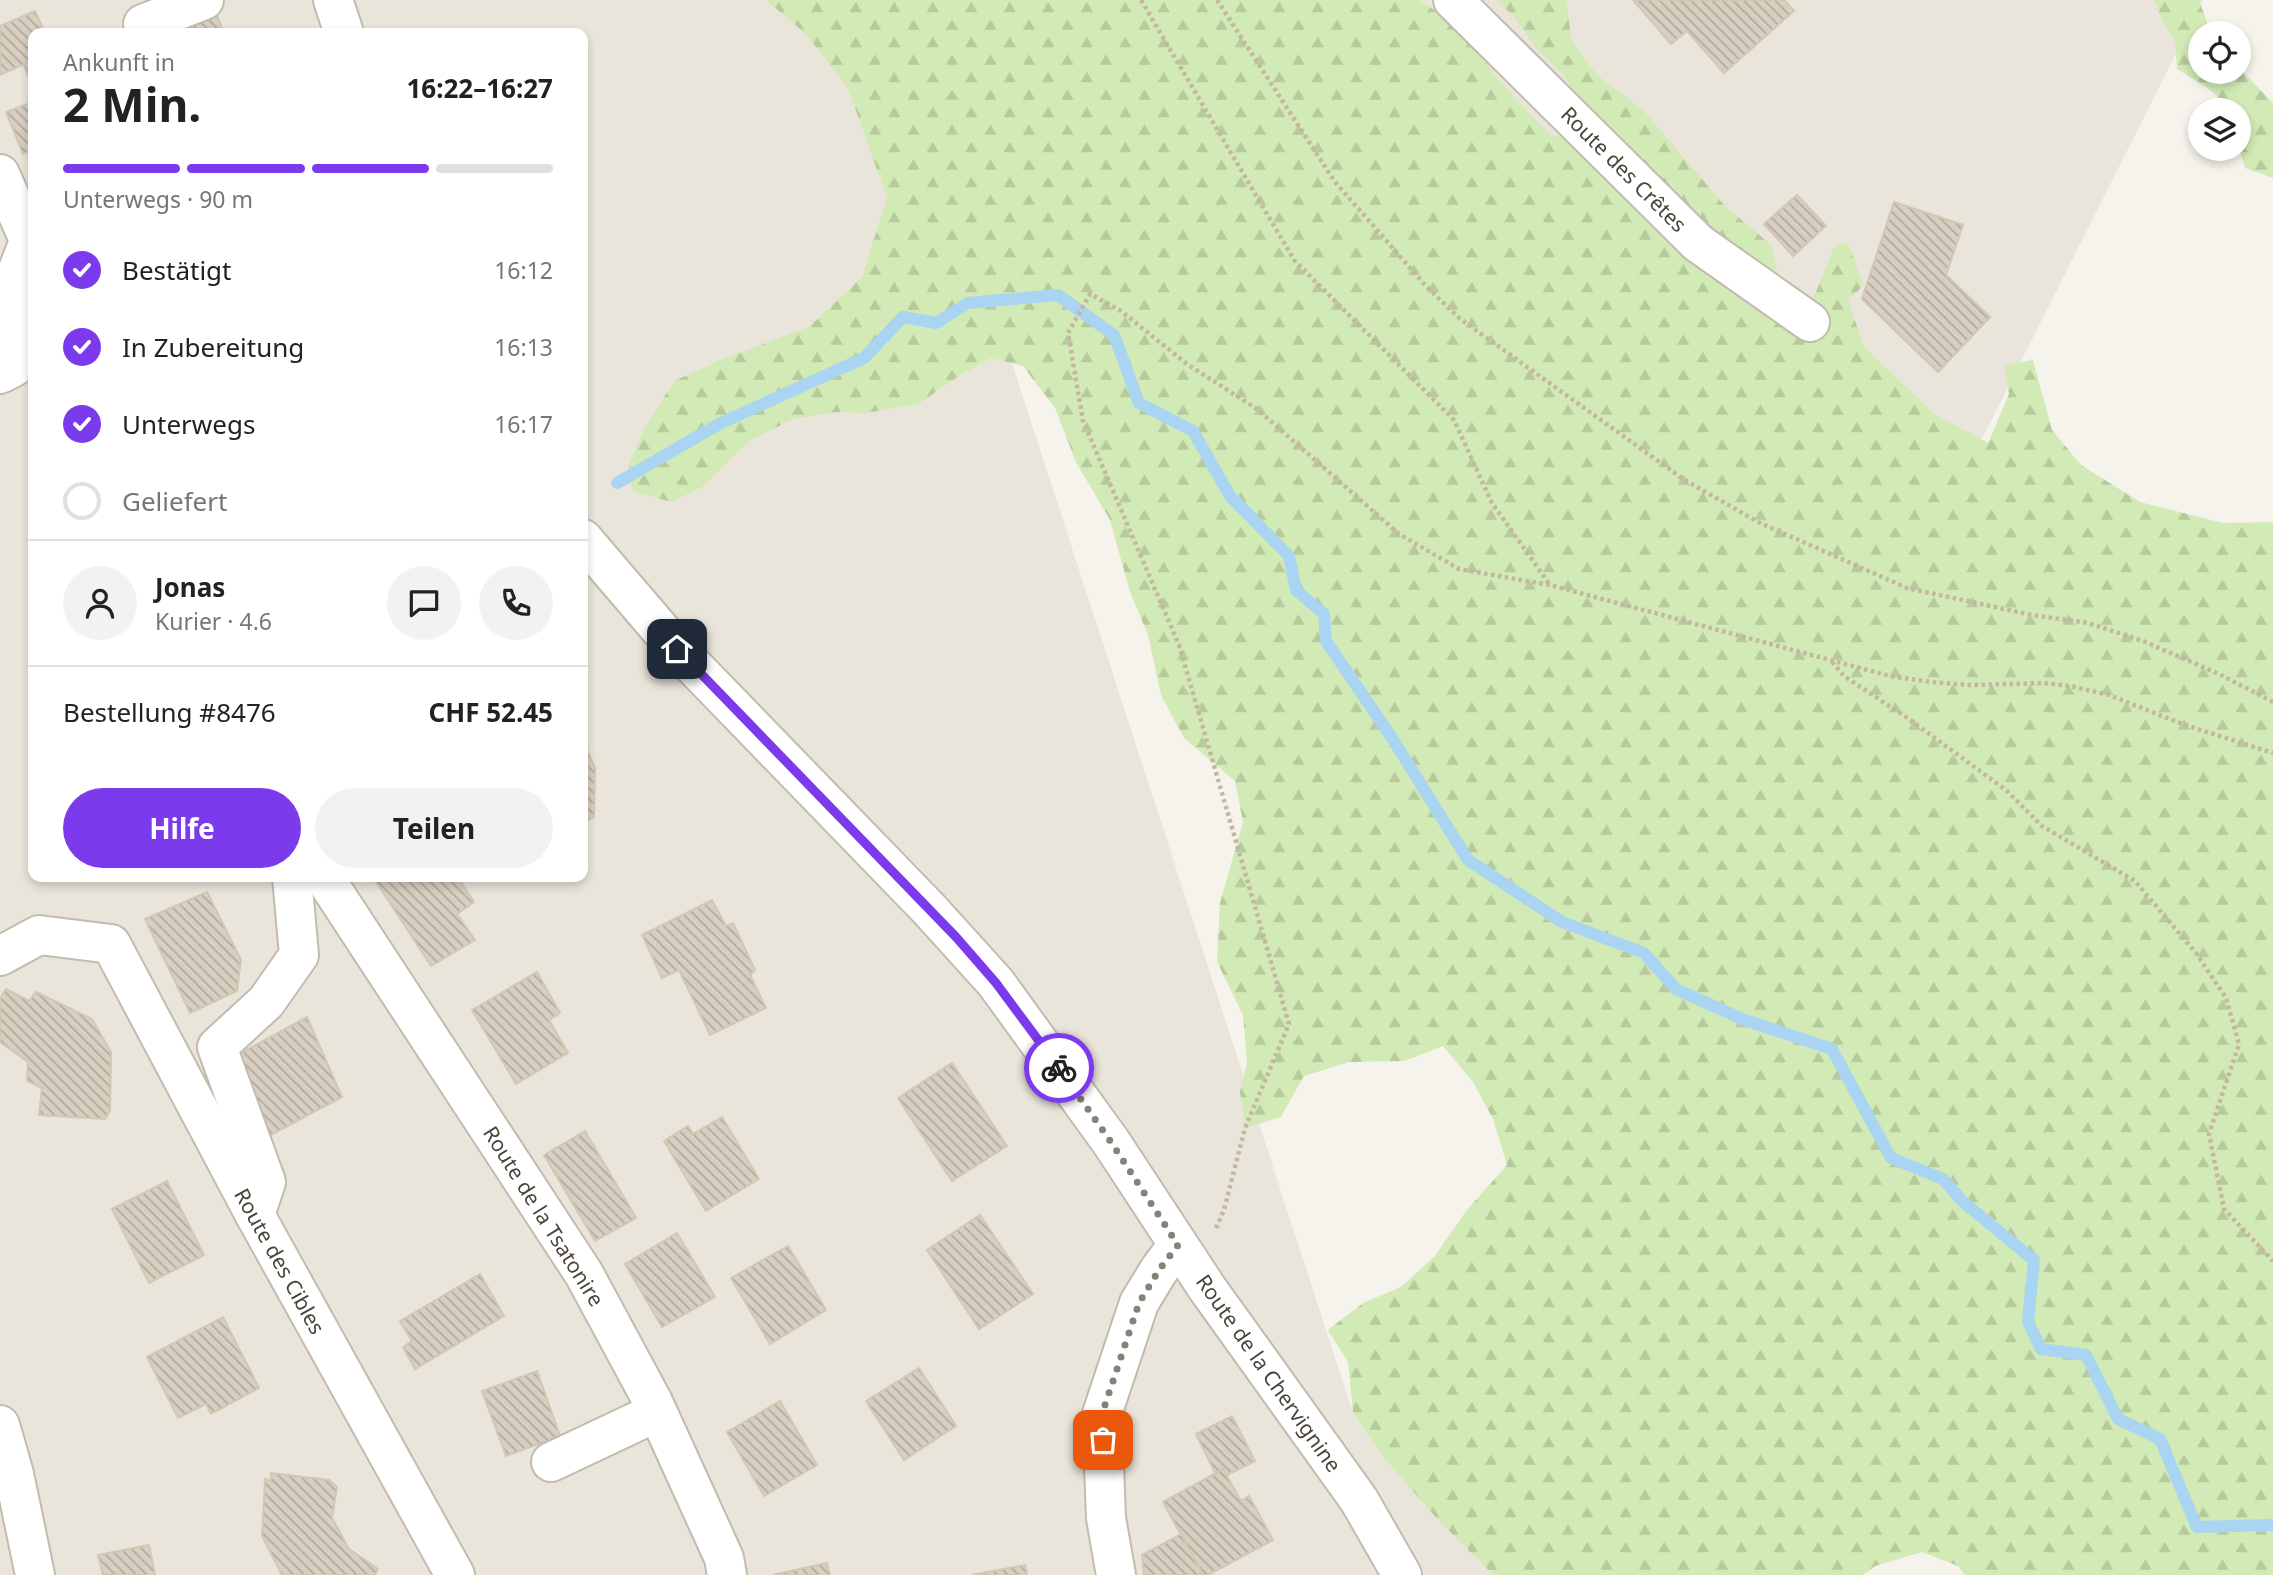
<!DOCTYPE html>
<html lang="de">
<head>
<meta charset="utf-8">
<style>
	:root { --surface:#fff; --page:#f2f2f2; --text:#222; --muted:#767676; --line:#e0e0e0; --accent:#7c3aed }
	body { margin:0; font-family:"Noto Sans",sans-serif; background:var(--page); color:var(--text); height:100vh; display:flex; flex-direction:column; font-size:26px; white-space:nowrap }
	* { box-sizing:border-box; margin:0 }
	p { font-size:23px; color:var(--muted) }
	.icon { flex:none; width:38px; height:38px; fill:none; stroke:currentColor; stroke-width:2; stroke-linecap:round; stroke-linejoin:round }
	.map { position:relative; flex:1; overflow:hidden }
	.details { position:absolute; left:28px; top:28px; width:560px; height:854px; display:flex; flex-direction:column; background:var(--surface); border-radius:14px; box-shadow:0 4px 10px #0003 }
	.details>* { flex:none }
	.buttons { position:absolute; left:2188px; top:21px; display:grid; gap:14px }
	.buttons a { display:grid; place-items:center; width:63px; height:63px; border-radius:50%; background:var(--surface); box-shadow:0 4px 10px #0003; font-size:35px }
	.pin { position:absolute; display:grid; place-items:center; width:60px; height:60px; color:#fff; margin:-30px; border-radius:14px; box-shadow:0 4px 10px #0006 }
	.courier { position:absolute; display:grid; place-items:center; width:70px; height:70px; margin:-35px; border:5px solid #7c3aed; border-radius:50%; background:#fff; color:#222; box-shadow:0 2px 9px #0007 }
	.headline em { font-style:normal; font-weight:700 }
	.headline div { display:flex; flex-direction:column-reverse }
	.headline { display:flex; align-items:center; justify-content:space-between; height:119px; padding:0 35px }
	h1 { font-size:46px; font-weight:700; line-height:52px }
	.bar { display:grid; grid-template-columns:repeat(4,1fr); gap:10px 7px; align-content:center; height:84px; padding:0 35px }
	.bar i { height:9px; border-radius:5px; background:var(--line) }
	.bar .current { background:var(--accent) }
	.bar p { grid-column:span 4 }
	.line { display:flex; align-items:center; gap:18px; padding:0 35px; border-top:2px solid var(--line) }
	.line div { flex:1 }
	.round { display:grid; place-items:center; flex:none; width:74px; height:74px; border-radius:37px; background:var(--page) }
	ol { padding:0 35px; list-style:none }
	li { display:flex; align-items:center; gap:21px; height:77px }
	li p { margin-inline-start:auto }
	li .icon { padding:7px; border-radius:50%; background:var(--accent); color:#fff; stroke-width:4 }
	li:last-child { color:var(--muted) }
	li i { width:38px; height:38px; border:4px solid var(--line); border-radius:50% }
	.action { display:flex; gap:14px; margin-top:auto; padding:14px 35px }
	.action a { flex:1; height:80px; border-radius:42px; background:var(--accent); color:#fff; font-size:28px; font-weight:700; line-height:80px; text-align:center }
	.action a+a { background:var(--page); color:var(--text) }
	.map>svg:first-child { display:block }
	.residential { fill:#eae5da; fill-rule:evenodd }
	.forest { fill:url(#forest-firs) }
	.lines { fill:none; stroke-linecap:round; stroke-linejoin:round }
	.stream { stroke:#a9d4f2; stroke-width:12 }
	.building { fill:url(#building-back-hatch); stroke:#d3c7b4; stroke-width:2 }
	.minor-casing { stroke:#c2bbae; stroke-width:42 }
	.path { stroke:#c4b79f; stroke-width:4.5; stroke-dasharray:3.5 3.5; stroke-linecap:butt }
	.minor { stroke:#fff; stroke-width:38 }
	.done { stroke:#878178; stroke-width:7; stroke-dasharray:0 12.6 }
	.route { stroke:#7c3aed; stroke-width:9 }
	.labels { text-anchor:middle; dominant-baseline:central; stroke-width:6; stroke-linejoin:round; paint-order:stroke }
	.street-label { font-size:21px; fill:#4b4439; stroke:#fff }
</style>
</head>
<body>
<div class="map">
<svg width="2273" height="1575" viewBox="0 0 2273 1575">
	<defs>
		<pattern id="forest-firs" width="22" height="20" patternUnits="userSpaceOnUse" patternTransform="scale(1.75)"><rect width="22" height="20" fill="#d2eab5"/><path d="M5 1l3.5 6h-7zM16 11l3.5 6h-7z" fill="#b6ca9c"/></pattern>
		<pattern id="building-back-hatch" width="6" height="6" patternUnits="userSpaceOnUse" patternTransform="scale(1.75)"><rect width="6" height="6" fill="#d8cfc1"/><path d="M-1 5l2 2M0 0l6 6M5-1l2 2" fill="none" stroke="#b1aa9e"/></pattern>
	</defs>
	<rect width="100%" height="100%" fill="#f6f3ec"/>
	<g class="residential">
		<path d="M 0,0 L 894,0 L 1353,1413 L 1378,1449 L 1437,1519 L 1493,1575 L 0,1575 ZM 33,33 L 583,33 L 583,877 L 33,877 Z"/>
		<polygon points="1324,0 2203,0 1932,538"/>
	</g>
	<g class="forest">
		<polygon points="766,0 1419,0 1459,26 1499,81 1553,138 1579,123 1586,105 1562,74 1534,46 1517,20 1497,0 1565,0 1567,2 1571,39 1597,75 1644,111 1725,206 1771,245 1786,310 1814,297 1835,245 1848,243 1864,285 1848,300 1864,347 1936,415 1988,443 2009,394 2004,365 2033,360 2052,430 2081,465 2140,502 2223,523 2273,522 2273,1575 1965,1575 1958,1566 1922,1552 1875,1566 1863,1575 1493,1575 1437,1519 1377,1449 1353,1413 1348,1362 1328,1330 1363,1303 1401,1287 1434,1257 1466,1211 1507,1165 1493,1119 1473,1082 1443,1046 1404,1061 1349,1062 1304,1076 1281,1117 1245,1128 1240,1092 1247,1062 1243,1015 1217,962 1220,903 1243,822 1235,781 1184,738 1161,695 1148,635 1130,592 1110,520 1076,462 1055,408 1023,366 991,358 962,374 918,404 866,413 836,412 793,419 751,440 702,487 671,502 633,491 628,469 642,433 674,381 723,359 809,327 862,277 887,198 848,88 805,33"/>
		<polygon points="2154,0 2199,0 2211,33 2200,33 2200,72 2238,72 2238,67 2273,103 2273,178 2245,168 2238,145 2238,110 2231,110 2208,88 2177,69 2175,41 2161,17"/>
	</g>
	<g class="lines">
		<polyline class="stream" points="617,483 719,424 864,358 903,317 936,323 968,303 1058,295 1114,335 1139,403 1193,431 1230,496 1289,556 1296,590 1324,614 1326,641 1392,738 1468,860 1562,922 1644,953 1676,989 1742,1019 1832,1049 1891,1158 1943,1179 1962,1201 2034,1260 2028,1322 2041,1349 2086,1355 2118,1419 2160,1439 2197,1527 2273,1525"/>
	</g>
	<g class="building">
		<polygon points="1633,0 1784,0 1794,11 1724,73 1687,31 1671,44"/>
		<polygon points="214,8 224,33 159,33"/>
		<polygon points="35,11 45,33 33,33 33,60 0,75 0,26"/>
		<polygon points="33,60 33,86 23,64"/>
		<polygon points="33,102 33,150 23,154 6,112"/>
		<polygon points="1797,195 1826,226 1793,256 1764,224"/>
		<polygon points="1894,202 1963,225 1946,275 1990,317 1938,372 1862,299"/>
		<polygon points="583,741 595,768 594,817 583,823"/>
		<polygon points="373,877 458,877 474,902 457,914 475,940 431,966"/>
		<polygon points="207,892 241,960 237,991 190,1013 145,919"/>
		<polygon points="712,900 726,926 733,923 755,970 750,975 766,1008 710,1035 679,970 662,978 642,935"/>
		<polygon points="537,972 560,1013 549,1020 568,1053 516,1084 472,1010"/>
		<polygon points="6,989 29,1001 36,992 92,1019 111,1052 110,1111 105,1119 39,1115 42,1088 27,1081 28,1062 0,1042 0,999"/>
		<polygon points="307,1017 342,1097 269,1136 230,1059"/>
		<polygon points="952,1063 1007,1146 952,1181 898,1098"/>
		<polygon points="722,1117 759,1179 706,1211 664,1141 688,1126 693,1134"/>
		<polygon points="585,1131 636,1218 595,1241 544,1155"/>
		<polygon points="167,1181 204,1255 149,1283 112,1209"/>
		<polygon points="980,1215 1033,1294 979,1329 927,1250"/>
		<polygon points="677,1233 715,1297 662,1327 625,1264"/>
		<polygon points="788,1246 826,1310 770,1344 731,1278"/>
		<polygon points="480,1274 504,1316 415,1369 403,1347 412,1341 400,1321"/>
		<polygon points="223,1317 259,1388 211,1414 206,1404 178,1418 147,1357"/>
		<polygon points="919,1368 956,1426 904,1460 866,1401"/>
		<polygon points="537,1371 560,1436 506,1456 482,1391"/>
		<polygon points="780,1401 817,1465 764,1496 727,1432"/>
		<polygon points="1232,1416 1255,1461 1227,1475 1223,1469 1215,1473 1196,1434"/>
		<polygon points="1223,1469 1241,1501 1249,1496 1273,1540 1208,1575 1203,1575 1163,1502"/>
		<polygon points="271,1473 329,1480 337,1487 332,1518 349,1549 378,1569 375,1575 282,1575 262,1536 265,1479 271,1481"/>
		<polygon points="1181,1534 1203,1575 1144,1575 1142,1555"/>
		<polygon points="149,1545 155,1575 103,1575 98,1555"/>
		<polygon points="827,1563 830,1575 773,1575"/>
		<polygon points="1025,1565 1027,1575 972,1575"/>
	</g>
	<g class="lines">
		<defs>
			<g id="minor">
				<polyline points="333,0 344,33"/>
				<polyline points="1453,0 1698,243 1810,322"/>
				<polyline points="143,24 204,0"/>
				<polyline points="0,174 33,249"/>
				<polyline points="0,374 14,367 14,280 29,241"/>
				<polyline points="583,539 677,649 929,909 996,983 1111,1142 1207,1288 1359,1500 1402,1575"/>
				<polyline points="324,877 584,1274 653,1402 724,1558 727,1575"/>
				<polyline points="0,956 39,935 111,944 255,1215 455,1575"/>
				<polyline points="255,1215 266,1182 217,1047 266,1002 299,955 292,877"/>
				<polyline points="0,1425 14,1474 35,1575"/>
				<polyline points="551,1462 657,1412"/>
				<polyline points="1116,1575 1106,1518 1102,1414 1139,1303 1159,1270 1178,1245"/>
			</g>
		</defs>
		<use href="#minor" class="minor-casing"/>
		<g class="path">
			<polyline points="1141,0 1294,260 1454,420 1492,503 1550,585"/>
			<polyline points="1217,0 1335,182 1425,285 1459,318 1683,479 1758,522 1907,588 2032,615 2088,623 2143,641 2219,674 2273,702"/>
			<polyline points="1832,662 1844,676 1906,717 2006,790 2042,826 2135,881 2196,953 2226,998 2239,1044 2209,1134 2224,1209 2273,1261"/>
			<polyline points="1216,1228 1224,1210 1245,1128 1289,1024 1179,645 1083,421 1068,333 1090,294 1121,311 1187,364 1257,409 1399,534 1459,569 1550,585 1890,676 1931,682 1972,685 2044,683 2070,686 2109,695 2185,725 2273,753"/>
		</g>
		<use href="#minor" class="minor"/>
	</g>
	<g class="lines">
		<polyline class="done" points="1059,1068 1111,1142 1178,1245 1159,1270 1139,1303 1102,1414 1103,1440"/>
		<polyline class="route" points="677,649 956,937 996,983 1059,1068"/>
	</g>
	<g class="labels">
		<g class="street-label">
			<text transform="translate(1624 169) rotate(45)">Route des Crêtes</text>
			<text transform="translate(544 1216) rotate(58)">Route de la Tsatonire</text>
			<text transform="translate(280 1261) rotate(61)">Route des Cibles</text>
			<text transform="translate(1269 1373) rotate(55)">Route de la Chervignine</text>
		</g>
	</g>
</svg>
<div class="buttons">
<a><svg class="icon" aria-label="locate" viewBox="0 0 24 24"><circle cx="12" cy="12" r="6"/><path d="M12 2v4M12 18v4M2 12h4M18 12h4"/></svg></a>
<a><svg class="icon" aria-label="layers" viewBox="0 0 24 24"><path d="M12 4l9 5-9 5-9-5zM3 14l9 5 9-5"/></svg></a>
</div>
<div class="pin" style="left:1103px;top:1440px;background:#ea580c"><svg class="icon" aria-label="bag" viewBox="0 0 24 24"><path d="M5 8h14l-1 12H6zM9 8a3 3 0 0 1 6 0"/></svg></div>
<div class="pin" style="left:677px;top:649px;background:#1f2937"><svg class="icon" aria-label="home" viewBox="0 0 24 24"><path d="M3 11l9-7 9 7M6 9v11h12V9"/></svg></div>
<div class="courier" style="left:1059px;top:1068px"><svg class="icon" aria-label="bike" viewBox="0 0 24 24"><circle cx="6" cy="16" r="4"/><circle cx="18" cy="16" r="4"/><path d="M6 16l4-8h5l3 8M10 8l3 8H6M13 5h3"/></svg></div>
<section class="details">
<div class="headline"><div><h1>2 Min.</h1><p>Ankunft in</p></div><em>16:22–16:27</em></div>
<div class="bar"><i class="current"></i><i class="current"></i><i class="current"></i><i></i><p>Unterwegs · 90 m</p></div>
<ol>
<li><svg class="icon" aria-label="check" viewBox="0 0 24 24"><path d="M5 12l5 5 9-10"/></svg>Bestätigt<p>16:12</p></li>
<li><svg class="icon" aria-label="check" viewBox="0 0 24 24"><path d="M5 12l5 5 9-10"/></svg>In Zubereitung<p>16:13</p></li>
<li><svg class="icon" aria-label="check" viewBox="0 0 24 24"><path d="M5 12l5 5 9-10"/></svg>Unterwegs<p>16:17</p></li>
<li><i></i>Geliefert</li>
</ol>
<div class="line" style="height:126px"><a class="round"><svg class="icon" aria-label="person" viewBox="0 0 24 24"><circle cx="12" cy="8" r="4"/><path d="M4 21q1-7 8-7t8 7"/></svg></a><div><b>Jonas</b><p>Kurier · 4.6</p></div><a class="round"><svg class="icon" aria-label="chat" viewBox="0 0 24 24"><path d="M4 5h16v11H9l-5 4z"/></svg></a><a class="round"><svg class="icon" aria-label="phone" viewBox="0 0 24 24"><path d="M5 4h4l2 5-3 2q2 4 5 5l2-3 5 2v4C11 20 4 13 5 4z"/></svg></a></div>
<div class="line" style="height:91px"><div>Bestellung #8476</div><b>CHF 52.45</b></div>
<div class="action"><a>Hilfe</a><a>Teilen</a></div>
</section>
</div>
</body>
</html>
